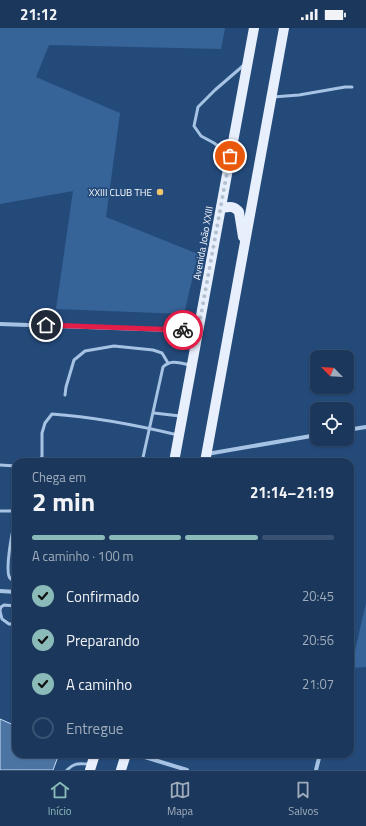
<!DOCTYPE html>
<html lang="pt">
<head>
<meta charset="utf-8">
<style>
	:root { --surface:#1b385c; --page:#284365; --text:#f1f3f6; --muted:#a0acbb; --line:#395272; --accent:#8bbbb9 }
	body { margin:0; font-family:"Titillium Web",sans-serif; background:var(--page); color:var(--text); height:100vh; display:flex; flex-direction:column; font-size:15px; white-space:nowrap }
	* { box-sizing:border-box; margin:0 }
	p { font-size:13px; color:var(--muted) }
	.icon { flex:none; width:22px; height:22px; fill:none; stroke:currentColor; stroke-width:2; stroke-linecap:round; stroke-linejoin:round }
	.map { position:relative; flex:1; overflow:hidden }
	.drawer { position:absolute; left:12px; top:430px; width:342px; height:300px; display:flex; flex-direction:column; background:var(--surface); border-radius:12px; box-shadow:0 1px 3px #0004,0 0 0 1px var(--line) }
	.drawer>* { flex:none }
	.needle { width:26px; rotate:294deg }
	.controls { position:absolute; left:310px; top:322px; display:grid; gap:8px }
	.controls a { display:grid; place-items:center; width:44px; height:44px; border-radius:8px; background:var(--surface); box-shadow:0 1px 3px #0004,0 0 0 1px var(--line); font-size:20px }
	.pin { position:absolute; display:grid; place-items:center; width:34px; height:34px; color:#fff; margin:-17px; border:2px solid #fff; border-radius:50%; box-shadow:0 1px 4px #0007 }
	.courier { position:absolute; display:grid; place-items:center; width:40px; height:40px; margin:-20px; border:3px solid #e11d48; border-radius:50%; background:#fff; color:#222; box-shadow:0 1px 5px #0007 }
	.summary em { font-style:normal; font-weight:700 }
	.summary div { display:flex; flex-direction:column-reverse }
	.summary { display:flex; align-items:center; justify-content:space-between; height:68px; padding:0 20px }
	h1 { font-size:26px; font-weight:700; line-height:30px }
	.bar { display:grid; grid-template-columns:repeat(4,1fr); gap:6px 4px; align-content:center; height:48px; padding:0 20px }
	.bar i { height:5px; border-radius:3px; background:var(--line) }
	.bar .active { background:var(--accent) }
	.bar p { grid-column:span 4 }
	ol { padding:0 20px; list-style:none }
	li { display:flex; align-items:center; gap:12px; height:44px }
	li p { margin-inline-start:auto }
	li .icon { padding:4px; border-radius:50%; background:var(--accent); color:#111; stroke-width:4 }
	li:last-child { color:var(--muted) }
	li i { width:22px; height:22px; border:2px solid var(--line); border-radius:50% }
	.status { display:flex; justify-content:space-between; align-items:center; height:28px; padding:0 20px; background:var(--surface); direction:ltr }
	.status svg { height:11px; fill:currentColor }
	.dock { display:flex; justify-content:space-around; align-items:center; height:56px; border-top:1px solid var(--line); background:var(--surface); font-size:11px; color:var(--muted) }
	.dock a { display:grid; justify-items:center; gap:2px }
	.dock .active { color:var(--accent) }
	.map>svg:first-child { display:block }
	.green { fill:#376498 }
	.building { fill:#4c74a3; stroke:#c9ddf4 }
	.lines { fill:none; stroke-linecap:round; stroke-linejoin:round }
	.service { stroke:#a6c3e4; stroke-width:3 }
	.minor { stroke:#a6c3e4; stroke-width:4 }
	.primary { stroke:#e7effc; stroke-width:10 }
	.done { stroke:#b2c0d0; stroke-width:4; stroke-dasharray:0 7.2 }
	.route { stroke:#e11d48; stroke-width:5 }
	.poi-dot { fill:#efc86a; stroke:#244a7a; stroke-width:1.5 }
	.labels { text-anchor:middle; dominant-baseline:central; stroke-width:3.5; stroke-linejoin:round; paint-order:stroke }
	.poi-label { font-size:10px; fill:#fff; stroke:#244a7a; text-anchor:end }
	.street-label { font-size:10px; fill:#fff; stroke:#244a7a }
</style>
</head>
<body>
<div class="status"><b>21:12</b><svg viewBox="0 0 49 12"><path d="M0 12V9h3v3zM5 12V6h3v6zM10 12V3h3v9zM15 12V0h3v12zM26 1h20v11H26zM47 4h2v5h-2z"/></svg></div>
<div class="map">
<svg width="366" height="742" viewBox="0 0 366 742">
	<rect width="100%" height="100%" fill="#244a7a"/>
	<g class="green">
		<polygon points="0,0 225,0 221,21 49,17 36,49 120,85 106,189 198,226 184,286 56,281 73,163 0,176"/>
		<polygon points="366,575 366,639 351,640"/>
	</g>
	<polygon class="building" points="0,691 16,698 16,726 59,726 53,742 0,742"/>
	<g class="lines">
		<g class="service">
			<polyline points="273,69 299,67 345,59 352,59"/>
			<polyline points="228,126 214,115 201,108 194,98 198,79 215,62 244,37"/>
			<polyline points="65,367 66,359 74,332 85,323 114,318 153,322 162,325 168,335"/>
			<polyline points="154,385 180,388"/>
			<path d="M 36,434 L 42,429 L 42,405 L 45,395 L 52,386 C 94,389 136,397 178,407"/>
			<path d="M 142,434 L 163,339 C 171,331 180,335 190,337"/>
			<polyline points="0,437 16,438"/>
			<polyline points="0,483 16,483"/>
			<path d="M 16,499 L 13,502 C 11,510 5,545 10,550 C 11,552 14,552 16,553"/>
			<polyline points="0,582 1,579 4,577 16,578"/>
			<polyline points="0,583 2,591 9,596 16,596"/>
			<path d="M 67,742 C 75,734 79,736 89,736"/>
		</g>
		<g class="minor">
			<polyline points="0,296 198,303"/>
			<polyline points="347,402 366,399"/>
			<polyline points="207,426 317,407"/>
			<polyline points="0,563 16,564"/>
			<polyline points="135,726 187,742"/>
			<polyline points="316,742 320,726"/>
		</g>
		<g class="primary">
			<path d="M 221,180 C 228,179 234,177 239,184 L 243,209"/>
			<polyline points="174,434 254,0"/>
			<polyline points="205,434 284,0"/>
			<polyline points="90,742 95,726"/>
			<polyline points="121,742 126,726"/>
		</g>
	</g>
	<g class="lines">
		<polyline class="done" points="183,302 198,303 230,128"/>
		<polyline class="route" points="46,297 183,302"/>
	</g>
	<circle class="poi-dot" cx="160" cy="164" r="4"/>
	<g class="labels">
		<g class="poi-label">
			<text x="152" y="164">XXIII CLUB THE</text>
		</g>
		<g class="street-label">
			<text transform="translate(203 215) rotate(-80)">Avenida João XXIII</text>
		</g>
	</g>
</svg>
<div class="controls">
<a><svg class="needle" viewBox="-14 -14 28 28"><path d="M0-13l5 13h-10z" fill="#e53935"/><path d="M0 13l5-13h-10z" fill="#a0acbb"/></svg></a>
<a><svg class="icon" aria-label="locate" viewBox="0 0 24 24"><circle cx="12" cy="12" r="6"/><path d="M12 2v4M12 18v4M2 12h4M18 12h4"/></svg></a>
</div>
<div class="pin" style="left:230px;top:128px;background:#ea580c"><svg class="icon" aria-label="bag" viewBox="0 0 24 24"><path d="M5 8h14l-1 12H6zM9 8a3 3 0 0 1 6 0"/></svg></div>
<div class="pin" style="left:46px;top:297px;background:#1f2937"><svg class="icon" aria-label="home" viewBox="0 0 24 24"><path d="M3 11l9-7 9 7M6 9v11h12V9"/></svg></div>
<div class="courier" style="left:183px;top:302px"><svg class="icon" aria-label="bike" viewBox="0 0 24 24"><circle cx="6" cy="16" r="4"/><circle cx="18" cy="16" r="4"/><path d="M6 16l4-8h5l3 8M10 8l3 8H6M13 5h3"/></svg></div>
<section class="drawer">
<div class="summary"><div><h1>2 min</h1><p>Chega em</p></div><em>21:14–21:19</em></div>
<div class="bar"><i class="active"></i><i class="active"></i><i class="active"></i><i></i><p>A caminho · 100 m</p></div>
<ol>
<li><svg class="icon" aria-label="check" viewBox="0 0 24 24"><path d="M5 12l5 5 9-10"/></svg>Confirmado<p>20:45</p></li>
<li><svg class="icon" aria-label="check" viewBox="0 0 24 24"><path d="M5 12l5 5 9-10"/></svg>Preparando<p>20:56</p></li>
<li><svg class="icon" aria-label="check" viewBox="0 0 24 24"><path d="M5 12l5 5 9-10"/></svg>A caminho<p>21:07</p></li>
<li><i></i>Entregue</li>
</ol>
</section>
</div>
<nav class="dock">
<a class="active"><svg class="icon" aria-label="home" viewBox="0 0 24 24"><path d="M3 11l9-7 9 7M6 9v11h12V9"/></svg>Início</a>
<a><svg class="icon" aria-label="map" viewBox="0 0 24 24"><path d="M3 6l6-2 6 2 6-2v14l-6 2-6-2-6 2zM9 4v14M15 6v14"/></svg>Mapa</a>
<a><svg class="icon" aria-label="saved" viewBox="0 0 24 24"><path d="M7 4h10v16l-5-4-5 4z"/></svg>Salvos</a>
</nav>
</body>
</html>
